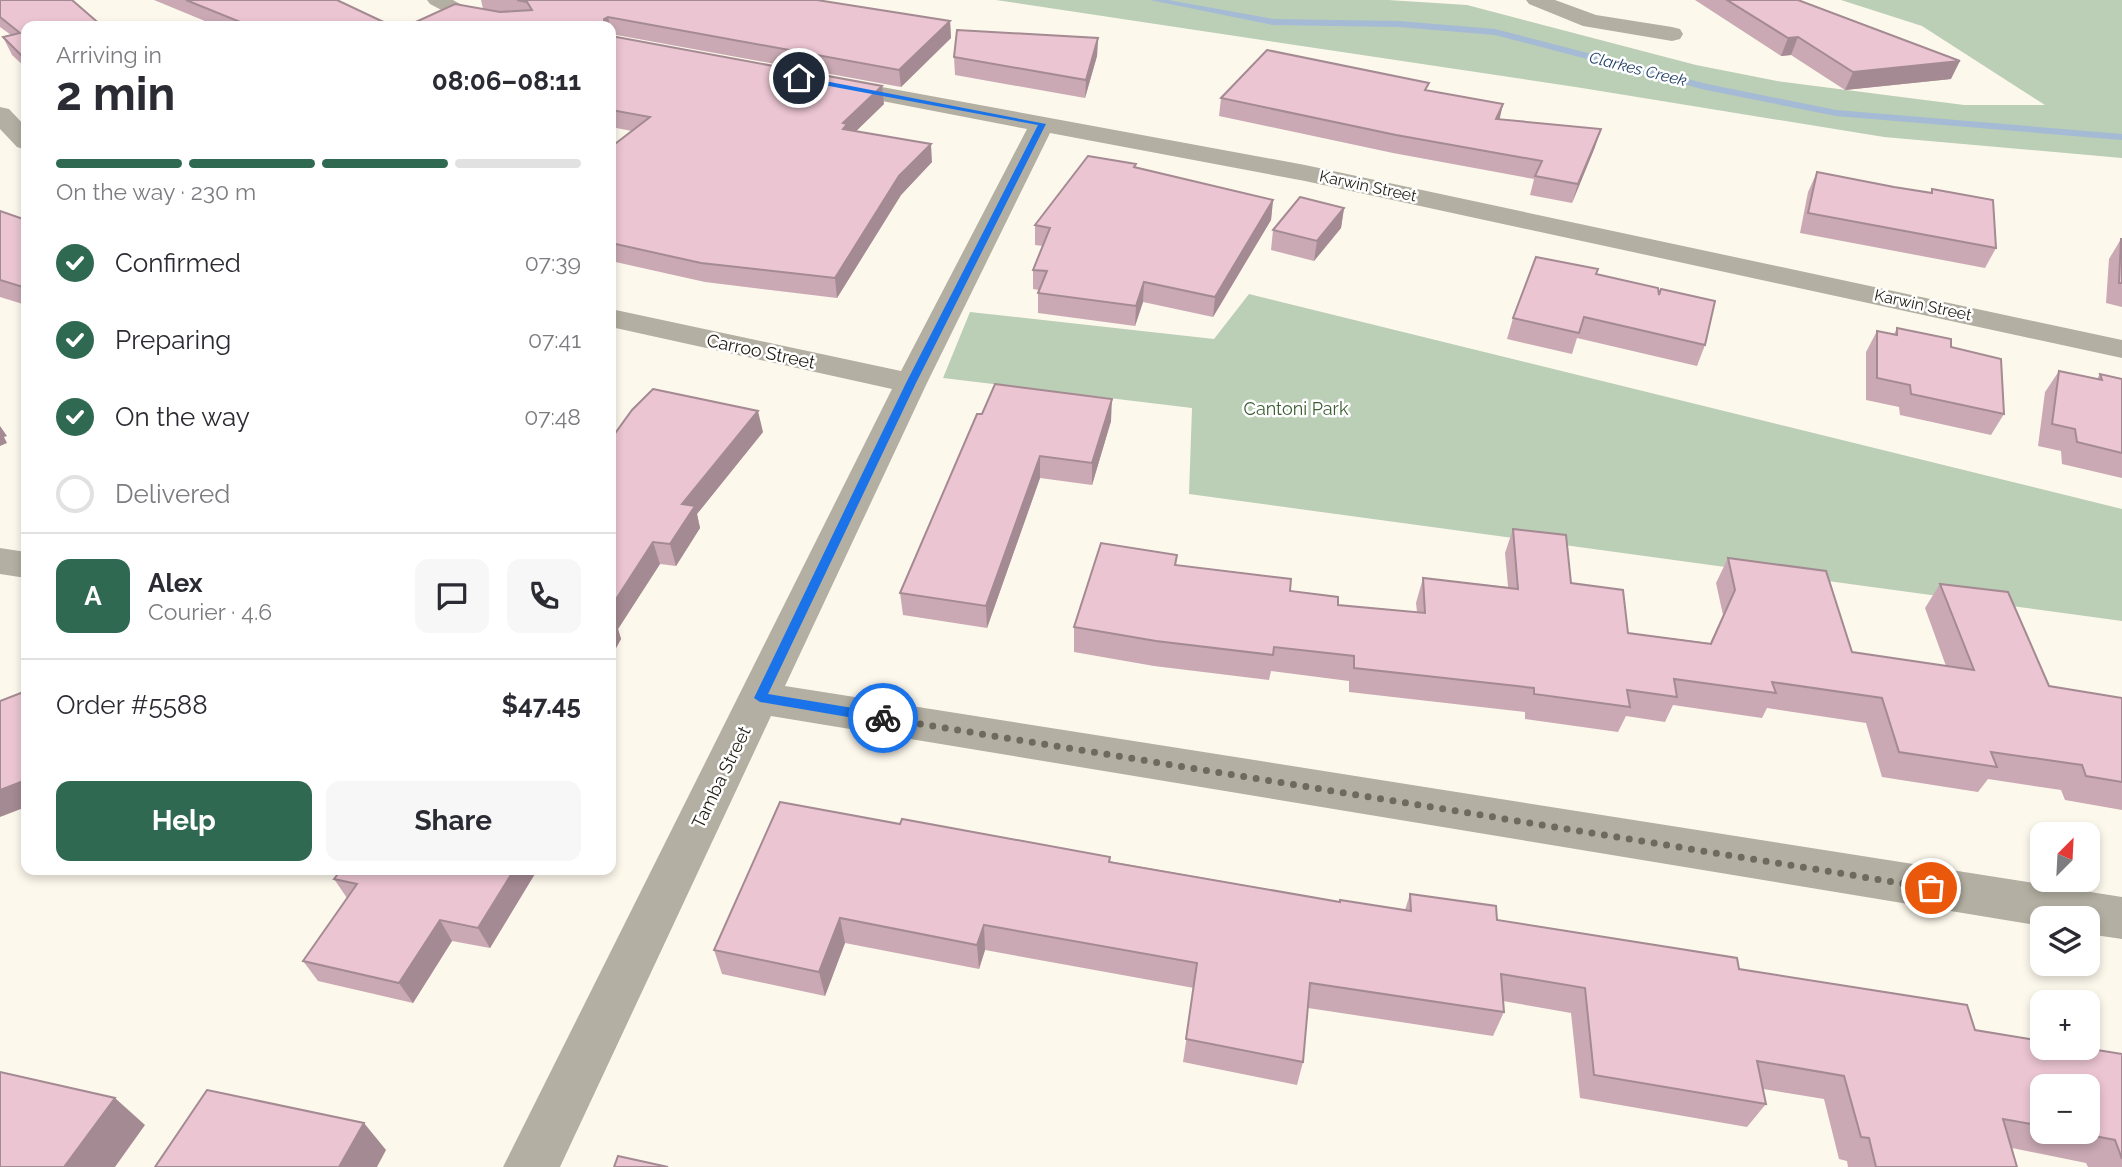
<!DOCTYPE html>
<html lang="en">
<head>
<meta charset="utf-8">
<style>
	:root { --surface:#fff; --page:#f7f7f7; --text:#2b2b33; --muted:#7c7c81; --line:#e1e1e2; --accent:#2f6952 }
	body { margin:0; font-family:Raleway,sans-serif; background:var(--page); color:var(--text); height:100vh; display:flex; flex-direction:column; font-size:26px; white-space:nowrap }
	* { box-sizing:border-box; margin:0 }
	p { font-size:23px; color:var(--muted) }
	.icon { flex:none; width:38px; height:38px; fill:none; stroke:currentColor; stroke-width:2; stroke-linecap:round; stroke-linejoin:round }
	.map { position:relative; flex:1; overflow:hidden }
	.sheet { position:absolute; left:21px; top:21px; width:595px; height:854px; display:flex; flex-direction:column; background:var(--surface); border-radius:14px; box-shadow:0 4px 10px #0003 }
	.sheet>* { flex:none }
	.needle { width:46px; rotate:24deg }
	.buttons { position:absolute; left:2030px; top:822px; display:grid; gap:14px }
	.buttons a { display:grid; place-items:center; width:70px; height:70px; border-radius:14px; background:var(--surface); box-shadow:0 4px 10px #0003; font-size:35px }
	.pin { position:absolute; display:grid; place-items:center; width:60px; height:60px; color:#fff; margin:-30px; border:4px solid #fff; border-radius:50%; box-shadow:0 2px 7px #0007 }
	.courier { position:absolute; display:grid; place-items:center; width:70px; height:70px; margin:-35px; border:5px solid #1a73e8; border-radius:50%; background:#fff; color:#222; box-shadow:0 2px 9px #0007 }
	.headline em { font-style:normal; font-weight:700 }
	.headline div { display:flex; flex-direction:column-reverse }
	.headline { display:flex; align-items:center; justify-content:space-between; height:119px; padding:0 35px }
	h1 { font-size:46px; font-weight:700; line-height:52px }
	.bar { display:grid; grid-template-columns:repeat(4,1fr); gap:10px 7px; align-content:center; height:84px; padding:0 35px }
	.bar i { height:9px; border-radius:5px; background:var(--line) }
	.bar .selected { background:var(--accent) }
	.bar p { grid-column:span 4 }
	.line { display:flex; align-items:center; gap:18px; padding:0 35px; border-top:2px solid var(--line) }
	.line div { flex:1 }
	.round { display:grid; place-items:center; flex:none; width:74px; height:74px; border-radius:14px; background:var(--page) }
	ol { padding:0 35px; list-style:none }
	li { display:flex; align-items:center; gap:21px; height:77px }
	li p { margin-inline-start:auto }
	li .icon { padding:7px; border-radius:50%; background:var(--accent); color:#fff; stroke-width:4 }
	li:last-child { color:var(--muted) }
	li i { width:38px; height:38px; border:4px solid var(--line); border-radius:50% }
	.button { display:flex; gap:14px; margin-top:auto; padding:14px 35px }
	.button a { flex:1; height:80px; border-radius:14px; background:var(--accent); color:#fff; font-size:28px; font-weight:700; line-height:80px; text-align:center }
	.button a+a { background:var(--page); color:var(--text) }
	.map>svg:first-child { display:block }
	.green { fill:#bbceb6 }
	.lines { fill:none; stroke-linecap:round; stroke-linejoin:round }
	.stream { fill:#a4bad5; fill-rule:evenodd }
	.minor { fill:#b3afa2; fill-rule:evenodd }
	.wall { fill:#caa9b4; fill-rule:evenodd }
	.shaded-wall { fill:#a48a92 }
	.building { fill:#ebc5d1; stroke:#a48a92; stroke-width:2 }
	.route { fill:#1a73e8 }
	.done { stroke:#6e6a5e; stroke-width:7; stroke-dasharray:0 12.6 }
	.labels { text-anchor:middle; dominant-baseline:central; stroke-width:5; stroke-linejoin:round; paint-order:stroke }
	.far-water-label { font-size:16px; font-style:italic; fill:#214066; stroke:#fff }
	.far-street-label { font-size:16px; fill:#211d12; stroke:#fff }
	.street-label { font-size:18px; fill:#211d12; stroke:#fff }
	.park-label { font-size:18px; fill:#3d5e34; stroke:#fff }
</style>
</head>
<body>
<div class="map">
<svg width="2122" height="1167" viewBox="0 0 2122 1167">
	<rect width="100%" height="100%" fill="#fdf8ec"/>
	<g class="green">
		<polygon points="996,0 1388,0 1467,5 1696,65 1777,81 1964,105 2045,105 1922,26 1841,0 2122,0 2122,158 1884,137 1582,88"/>
		<polygon points="1249,294 2122,509 2122,621 1189,494 1192,408 943,378 970,312 1214,339"/>
	</g>
	<g class="lines">
		<polygon class="stream" points="1150,0 1168,0 1273,19 1399,21 1495,29 1707,84 1836,110 2122,134 2122,140 1836,116 1706,90 1495,35 1399,27 1273,25"/>
		<g class="minor">
			<path d="M 427,0 L 453,0 L 471,10 L 531,21 L 534,26 C 493,28 466,24 430,4 Z"/>
			<polygon points="1526,0 1555,0 1596,15 1672,27 1680,29 1683,34 1680,39 1672,41 1583,26 1529,4"/>
			<polygon points="833,78 1305,165 2122,340 2122,358 1305,181 1050,133 927,383 785,686 2122,897 2122,939 2088,934 2088,919 2042,919 2042,926 771,716 560,1167 503,1167 892,389 611,327 611,309 901,371 1027,129 825,90 821,85 825,80"/>
			<polygon points="0,107 9,109 26,127 26,150 17,147 0,129"/>
			<polygon points="0,548 26,552 26,578 0,574"/>
		</g>
	</g>
	<g class="wall">
		<polygon points="0,0 26,26 26,68 12,55 3,37 11,35 0,27"/>
		<polygon points="154,0 337,0 392,26 217,26"/>
		<polygon points="481,0 817,0 950,21 951,38 901,87 611,34 611,26 407,26 483,9"/>
		<polygon points="1695,0 1798,0 1951,79 1845,90 1791,55 1781,56"/>
		<polygon points="611,36 884,104 856,131 932,162 901,195 837,298 705,282 611,261 611,147 632,131 611,127"/>
		<polygon points="1098,38 1097,56 1085,98 955,75 954,57"/>
		<polygon points="1428,91 1500,119 1595,147 1572,203 1530,195 1534,179 1393,153 1219,116 1221,98"/>
		<polygon points="1136,168 1273,200 1271,220 1213,317 1143,302 1135,326 1038,313 1038,293 1039,290 1033,289 1033,270 1043,246 1035,245 1035,225"/>
		<polygon points="1817,172 1894,187 1930,193 1932,189 1996,248 1985,268 1800,233 1808,192"/>
		<polygon points="1344,208 1341,228 1314,261 1271,250 1273,230"/>
		<polygon points="0,211 26,220 26,305 0,297"/>
		<polygon points="2121,239 2122,239 2122,307 2106,303 2109,259"/>
		<polygon points="1596,274 1659,294 1705,345 1697,366 1577,338 1572,354 1507,339 1513,318"/>
		<polygon points="1897,328 1951,347 2004,414 1991,435 1900,415 1899,407 1866,400 1866,352 1877,331 1894,334"/>
		<polygon points="2059,371 2097,379 2100,374 2122,379 2122,478 2062,464 2061,451 2038,446 2045,392"/>
		<polygon points="977,414 1111,421 1092,485 1040,478 987,628 903,615 900,593"/>
		<polygon points="763,432 697,514 700,528 676,566 660,564 618,629 621,639 611,657 611,439"/>
		<polygon points="1513,529 1571,583 1628,633 1710,643 1723,615 1716,583 1728,558 1852,652 1946,666 1925,608 1940,584 2049,686 2122,698 2122,810 2065,800 2061,790 1988,779 1978,792 1882,777 1866,723 1767,708 1762,718 1673,705 1665,722 1626,716 1618,732 1525,719 1525,712 1349,692 1349,681 1271,671 1269,680 1154,666 1074,652 1074,627 1176,565 1290,591 1338,605 1417,612 1416,603 1423,578 1508,587 1505,553"/>
		<path d="M 900,824 L 1340,902 L 1405,910 L 1410,894 L 1497,920 L 1739,969 L 1975,1030 L 2122,1054 L 2122,1167 L 2088,1167 L 2086,1163 L 2012,1148 L 2017,1167 L 1848,1167 L 1847,1161 L 1839,1159 L 1824,1099 L 1763,1089 L 1766,1104 L 1747,1127 L 1580,1098 L 1571,1013 L 1503,1001 L 1504,1012 L 1493,1036 L 1308,1008 L 1303,1062 L 1297,1085 L 1183,1062 L 1194,988 L 985,950 L 979,969 L 845,943 L 825,996 L 722,974 L 714,950 ZM 2042,1087 L 2088,1132 L 2042,1132 Z"/>
		<polygon points="536,872 490,948 452,941 413,1003 318,981 303,961 347,898 334,879"/>
	</g>
	<g class="shaded-wall">
		<polygon points="608,17 610,26 605,26 604,19"/>
		<polygon points="950,21 951,38 901,87 899,70"/>
		<polygon points="1798,37 1791,55 1781,56 1788,38"/>
		<polygon points="1098,38 1097,56 1085,98 1086,80"/>
		<polygon points="1960,61 1951,79 1845,90 1853,72"/>
		<polygon points="882,86 884,104 849,138 845,147 843,123"/>
		<polygon points="1503,104 1499,122 1496,119"/>
		<polygon points="1601,129 1595,147 1572,203 1578,184"/>
		<polygon points="931,144 932,162 901,195 837,298 835,278 899,176"/>
		<polygon points="1273,200 1271,220 1213,317 1215,297"/>
		<polygon points="1344,208 1341,228 1314,261 1317,241"/>
		<polygon points="1144,282 1143,302 1135,326 1136,306"/>
		<polygon points="1112,399 1111,421 1092,485 1092,463"/>
		<polygon points="758,411 763,432 697,514 700,528 676,566 670,544 682,504"/>
		<polygon points="0,426 7,436 4,437 7,443 0,446"/>
		<polygon points="1040,456 1040,478 987,628 986,606"/>
		<polygon points="653,542 660,564 618,629 621,639 611,657 611,607"/>
		<polygon points="26,780 26,807 0,817 0,790"/>
		<polygon points="514,870 535,870 536,872 490,948 478,928"/>
		<polygon points="840,918 845,943 825,996 819,972"/>
		<polygon points="440,920 452,941 413,1003 399,983"/>
		<polygon points="984,925 985,950 979,969 977,945"/>
		<polygon points="115,1098 145,1125 115,1167 64,1167"/>
		<polygon points="364,1123 386,1150 377,1167 339,1167"/>
	</g>
	<g class="building">
		<polygon points="0,0 72,0 102,26 26,26 26,60 3,37 20,33 0,17"/>
		<polygon points="186,0 337,0 392,26 250,26"/>
		<polygon points="517,0 817,0 950,21 899,70 608,17 604,19 605,26 407,26 455,4 500,12 532,10 527,2"/>
		<polygon points="1727,0 1798,0 1960,61 1853,72 1798,37 1788,38"/>
		<polygon points="957,30 1098,38 1086,80 954,57"/>
		<polygon points="611,36 882,86 843,123 847,124 843,129 931,144 899,176 835,278 701,263 611,243 611,147 650,117 611,110"/>
		<polygon points="1267,50 1429,83 1425,90 1503,104 1496,119 1601,129 1578,184 1535,176 1542,161 1396,135 1221,98"/>
		<polygon points="1088,156 1136,164 1134,167 1273,200 1215,297 1144,282 1136,306 1038,293 1047,271 1033,270 1050,228 1035,225"/>
		<polygon points="1817,172 1894,187 1932,193 1932,189 1993,200 1996,248 1808,213"/>
		<polygon points="1300,197 1344,208 1317,241 1273,230"/>
		<polygon points="0,211 26,220 26,288 0,280"/>
		<polygon points="2121,239 2122,239 2122,283 2119,283"/>
		<polygon points="1536,257 1598,269 1596,274 1658,288 1659,295 1661,289 1715,301 1705,345 1584,317 1579,333 1513,318"/>
		<polygon points="1897,328 1951,339 1951,347 2001,359 2004,414 1911,394 1910,385 1877,378 1877,331 1897,335"/>
		<polygon points="2059,371 2102,380 2100,374 2122,379 2122,453 2077,442 2075,429 2052,424"/>
		<polygon points="995,384 1112,399 1092,463 1040,456 986,606 900,593 977,414 982,414"/>
		<polygon points="653,389 758,411 682,504 695,506 670,544 653,542 611,607 611,439 632,410"/>
		<polygon points="1513,529 1566,535 1571,583 1623,590 1628,633 1711,644 1735,590 1728,558 1826,571 1852,652 1974,670 1940,584 2008,592 2049,686 2122,698 2122,782 2086,776 2082,765 1991,752 1997,767 1899,752 1882,698 1772,682 1776,693 1674,679 1677,697 1627,690 1630,707 1534,694 1534,688 1354,668 1354,656 1274,647 1273,655 1156,641 1074,627 1101,543 1177,555 1175,565 1291,579 1290,591 1338,597 1338,605 1425,613 1423,578 1518,589"/>
		<polygon points="26,691 26,780 0,790 0,701"/>
		<polygon points="780,802 900,824 902,819 1110,857 1109,862 1340,902 1340,900 1411,911 1410,894 1496,906 1497,920 1737,958 1739,969 1967,1005 1975,1030 2042,1041 2042,1048 2085,1048 2122,1054 2122,1159 2115,1140 2073,1132 2088,1132 2088,1087 2042,1087 2042,1126 2003,1119 2017,1167 1876,1167 1869,1138 1861,1137 1844,1076 1757,1061 1766,1104 1594,1075 1585,988 1501,974 1504,1012 1310,983 1303,1062 1186,1039 1197,963 984,925 977,945 840,918 819,972 714,950"/>
		<polygon points="341,870 514,870 478,928 440,920 399,983 303,961 357,884 334,879"/>
		<polygon points="0,1072 115,1098 64,1167 0,1167"/>
		<polygon points="207,1090 364,1123 339,1167 155,1167"/>
		<polygon points="618,1156 668,1167 614,1167"/>
	</g>
	<polygon class="route" points="799,76 1046,124 916,383 768,694 883,713 890,718 883,723 760,702 754,698 906,383 1038,125 797,80"/>
	<g class="lines">
		<polyline class="done" points="883,718 1931,888"/>
	</g>
	<g class="labels">
		<g class="far-water-label">
			<text transform="translate(1638 69) rotate(14)">Clarkes Creek</text>
		</g>
		<g class="far-street-label">
			<text transform="translate(1368 186) rotate(12)">Karwin Street</text>
			<text transform="translate(1923 305) rotate(12)">Karwin Street</text>
		</g>
		<g class="street-label">
			<text transform="translate(761 351) rotate(12)">Carroo Street</text>
			<text transform="translate(721 777) rotate(-64)">Tamba Street</text>
		</g>
		<g class="park-label">
			<text x="1296" y="408">Cantoni Park</text>
		</g>
	</g>
</svg>
<div class="buttons">
<a><svg class="needle" viewBox="-14 -14 28 28"><path d="M0-13l5 13h-10z" fill="#e53935"/><path d="M0 13l5-13h-10z" fill="#7c7c81"/></svg></a>
<a><svg class="icon" aria-label="layers" viewBox="0 0 24 24"><path d="M12 4l9 5-9 5-9-5zM3 14l9 5 9-5"/></svg></a>
<a>+</a>
<a>−</a>
</div>
<div class="pin" style="left:1931px;top:888px;background:#ea580c"><svg class="icon" aria-label="bag" viewBox="0 0 24 24"><path d="M5 8h14l-1 12H6zM9 8a3 3 0 0 1 6 0"/></svg></div>
<div class="pin" style="left:799px;top:78px;background:#1f2937"><svg class="icon" aria-label="home" viewBox="0 0 24 24"><path d="M3 11l9-7 9 7M6 9v11h12V9"/></svg></div>
<div class="courier" style="left:883px;top:718px"><svg class="icon" aria-label="bike" viewBox="0 0 24 24"><circle cx="6" cy="16" r="4"/><circle cx="18" cy="16" r="4"/><path d="M6 16l4-8h5l3 8M10 8l3 8H6M13 5h3"/></svg></div>
<section class="sheet">
<div class="headline"><div><h1>2 min</h1><p>Arriving in</p></div><em>08:06–08:11</em></div>
<div class="bar"><i class="selected"></i><i class="selected"></i><i class="selected"></i><i></i><p>On the way · 230 m</p></div>
<ol>
<li><svg class="icon" aria-label="check" viewBox="0 0 24 24"><path d="M5 12l5 5 9-10"/></svg>Confirmed<p>07:39</p></li>
<li><svg class="icon" aria-label="check" viewBox="0 0 24 24"><path d="M5 12l5 5 9-10"/></svg>Preparing<p>07:41</p></li>
<li><svg class="icon" aria-label="check" viewBox="0 0 24 24"><path d="M5 12l5 5 9-10"/></svg>On the way<p>07:48</p></li>
<li><i></i>Delivered</li>
</ol>
<div class="line" style="height:126px"><b class="round" style="background:var(--accent);color:#fff">A</b><div><b>Alex</b><p>Courier · 4.6</p></div><a class="round"><svg class="icon" aria-label="chat" viewBox="0 0 24 24"><path d="M4 5h16v11H9l-5 4z"/></svg></a><a class="round"><svg class="icon" aria-label="phone" viewBox="0 0 24 24"><path d="M5 4h4l2 5-3 2q2 4 5 5l2-3 5 2v4C11 20 4 13 5 4z"/></svg></a></div>
<div class="line" style="height:91px"><div>Order #5588</div><b>$47.45</b></div>
<div class="button"><a>Help</a><a>Share</a></div>
</section>
</div>
</body>
</html>
